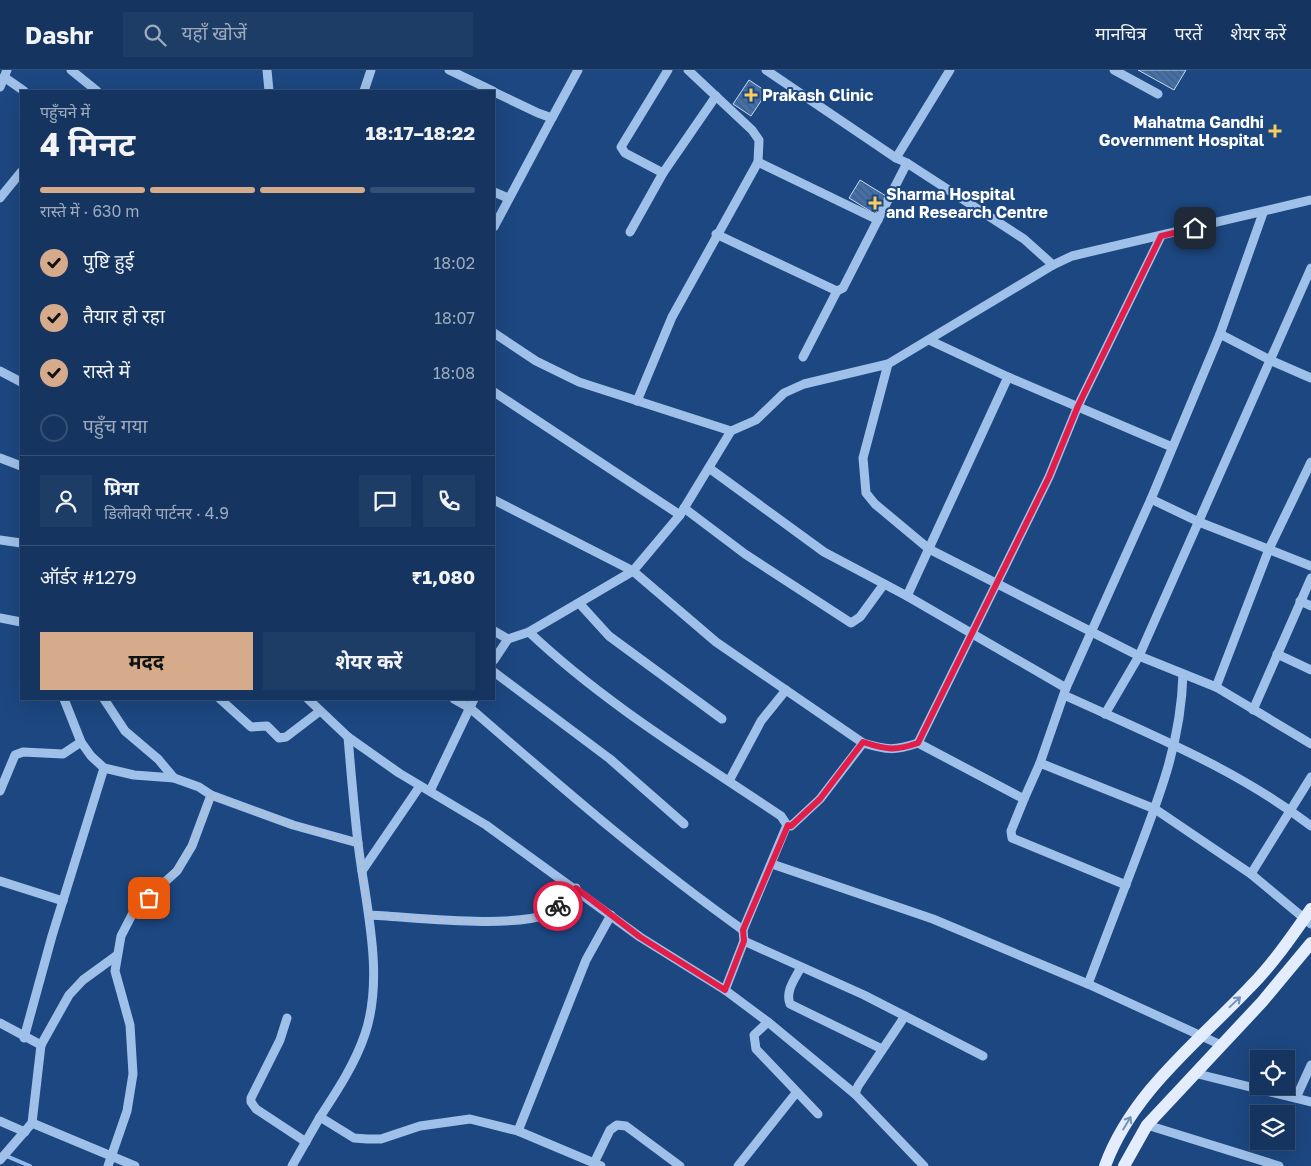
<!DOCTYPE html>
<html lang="hi">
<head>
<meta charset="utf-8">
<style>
	:root { --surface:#153560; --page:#1e3d66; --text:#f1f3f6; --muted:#9dabbd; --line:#345075; --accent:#d6ab8b }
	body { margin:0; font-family:"Golos Text","Noto Sans Devanagari",sans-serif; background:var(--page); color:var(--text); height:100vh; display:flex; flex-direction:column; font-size:19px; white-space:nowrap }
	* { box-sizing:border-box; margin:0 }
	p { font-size:16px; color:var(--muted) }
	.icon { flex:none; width:28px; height:28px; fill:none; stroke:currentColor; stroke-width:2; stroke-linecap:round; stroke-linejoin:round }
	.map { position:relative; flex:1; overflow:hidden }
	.details { position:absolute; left:20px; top:20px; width:475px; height:610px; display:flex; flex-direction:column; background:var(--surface); border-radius:0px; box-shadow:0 5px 20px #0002,0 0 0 1px var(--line) }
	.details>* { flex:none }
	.fabs { position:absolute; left:1250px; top:980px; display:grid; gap:10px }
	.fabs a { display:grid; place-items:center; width:45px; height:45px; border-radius:0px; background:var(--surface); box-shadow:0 5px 20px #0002,0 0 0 1px var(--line); font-size:25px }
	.pin { position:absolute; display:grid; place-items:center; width:42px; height:42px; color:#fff; margin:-21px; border-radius:10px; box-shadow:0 2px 8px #0006 }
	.courier { position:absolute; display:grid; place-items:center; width:50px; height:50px; margin:-25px; border:4px solid #e11d48; border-radius:50%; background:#fff; color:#222; box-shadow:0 1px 6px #0007 }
	.headline em { font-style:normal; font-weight:700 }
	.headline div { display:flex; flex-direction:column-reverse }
	.headline { display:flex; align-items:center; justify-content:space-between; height:85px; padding:0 20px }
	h1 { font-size:32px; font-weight:700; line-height:38px }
	.bar { display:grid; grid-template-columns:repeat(4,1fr); gap:8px 5px; align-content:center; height:60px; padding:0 20px }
	.bar i { height:6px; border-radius:4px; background:var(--line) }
	.bar .active { background:var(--accent) }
	.bar p { grid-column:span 4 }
	.line { display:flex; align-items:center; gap:12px; padding:0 20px; border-top:1px solid var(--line) }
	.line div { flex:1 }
	.round { display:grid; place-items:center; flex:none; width:52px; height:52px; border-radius:0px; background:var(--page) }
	ol { padding:0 20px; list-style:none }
	li { display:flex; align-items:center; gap:15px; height:55px }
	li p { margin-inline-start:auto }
	li .icon { padding:5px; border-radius:50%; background:var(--accent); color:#111; stroke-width:4 }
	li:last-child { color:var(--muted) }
	li i { width:28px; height:28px; border:2px solid var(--line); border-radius:50% }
	.action { display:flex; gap:10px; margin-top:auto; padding:10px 20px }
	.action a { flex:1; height:58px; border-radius:0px; background:var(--accent); color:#111; font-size:20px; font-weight:700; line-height:58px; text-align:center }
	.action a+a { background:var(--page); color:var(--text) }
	header { display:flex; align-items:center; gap:30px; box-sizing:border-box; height:70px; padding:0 25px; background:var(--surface); border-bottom:1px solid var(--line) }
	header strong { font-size:24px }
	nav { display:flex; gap:28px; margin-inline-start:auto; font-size:18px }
	.search { width:350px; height:45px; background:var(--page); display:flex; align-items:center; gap:12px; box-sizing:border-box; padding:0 18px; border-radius:0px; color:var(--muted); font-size:19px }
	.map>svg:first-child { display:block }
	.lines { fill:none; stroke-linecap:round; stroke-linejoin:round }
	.stream { stroke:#92bbeb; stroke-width:4 }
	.building { fill:url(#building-back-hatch); stroke:#c4dbf7 }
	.minor { stroke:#9fc0e9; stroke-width:9 }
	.major { stroke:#e3edfe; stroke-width:12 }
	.oneway { stroke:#7692b9 }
	.done { stroke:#b0bfd3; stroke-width:5; stroke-dasharray:0 9 }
	.route { stroke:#e11d48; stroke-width:6 }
	.poi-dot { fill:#face5d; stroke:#1c4780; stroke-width:2 }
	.labels { text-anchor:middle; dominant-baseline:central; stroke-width:4; stroke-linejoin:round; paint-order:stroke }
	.poi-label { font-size:16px; font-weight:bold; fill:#fff; stroke:#1c4780; text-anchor:start }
</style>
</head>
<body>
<header>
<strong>Dashr</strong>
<div class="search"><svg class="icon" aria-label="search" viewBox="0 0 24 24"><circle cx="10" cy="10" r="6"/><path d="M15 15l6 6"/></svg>यहाँ खोजें</div>
<nav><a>मानचित्र</a><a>परतें</a><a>शेयर करें</a></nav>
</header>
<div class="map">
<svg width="1311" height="1096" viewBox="0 0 1311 1096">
	<defs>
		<pattern id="building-back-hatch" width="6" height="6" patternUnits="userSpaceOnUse" patternTransform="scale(1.25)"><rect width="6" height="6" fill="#4470aa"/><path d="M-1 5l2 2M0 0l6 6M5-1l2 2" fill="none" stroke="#485c76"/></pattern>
	</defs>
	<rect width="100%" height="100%" fill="#1c4780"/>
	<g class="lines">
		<polyline class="stream" points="4,1085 30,1096"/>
	</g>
	<g class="building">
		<polygon points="1138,0 1186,0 1174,20"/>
		<polygon points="749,10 767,22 751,46 733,34"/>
		<polygon points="860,110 886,126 875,144 849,128"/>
	</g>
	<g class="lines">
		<g class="minor">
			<polyline points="71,0 97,21"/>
			<polyline points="267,0 269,21"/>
			<polyline points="449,0 493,21"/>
			<polyline points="766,0 896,88 907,93 1024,169 1053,195 1072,186 1311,130"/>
			<polyline points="1114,0 1158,24"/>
			<polyline points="4,7 24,21"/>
			<polyline points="0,17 7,0"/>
			<polyline points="364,21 371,0"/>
			<polyline points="494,22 538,43 552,48 494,157"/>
			<polyline points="552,48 578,0"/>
			<polyline points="896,88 950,0"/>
			<polyline points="758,92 878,150"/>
			<polyline points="663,103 625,83 621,77 668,0"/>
			<polyline points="494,122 508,128"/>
			<polyline points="0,128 21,102"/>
			<polyline points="630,162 663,103 716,26"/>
			<polyline points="716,164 837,221 843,218 907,93"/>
			<polyline points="1161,166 1078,336 1049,407 918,673 1024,729 1040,693 1155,739 1251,804 1311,854"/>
			<polyline points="494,263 536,291 579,312 731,361"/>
			<polyline points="1220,264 1272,291 1311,308"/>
			<polyline points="929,270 1008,307 1172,377"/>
			<polyline points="803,287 837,221"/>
			<polyline points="888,294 863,388 866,423 875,434 929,479 1139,586 1216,617 1311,674"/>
			<polyline points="0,301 21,312"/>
			<polyline points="494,322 680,445"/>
			<polyline points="637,331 672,247 758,92 759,70 752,60 688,0"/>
			<polyline points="0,388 21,396"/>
			<polyline points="709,398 824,482 907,526 1066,618"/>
			<polyline points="1151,429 1199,452 1311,496"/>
			<path d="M 494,430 L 633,501 L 716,572 L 863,673 C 887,680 894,681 918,673"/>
			<polyline points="684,438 745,484 851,553 860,547 884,514"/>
			<polyline points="0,470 21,473"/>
			<polyline points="907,526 1008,307"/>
			<polyline points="1300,531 1311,536"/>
			<polyline points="579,533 609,566 722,649"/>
			<polyline points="0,548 21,552"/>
			<polyline points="494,561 508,569"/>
			<path d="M 529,562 C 605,634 695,688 781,746 L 787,755 L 743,860 L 744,871 L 725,920"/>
			<polyline points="1277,584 1311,600"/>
			<polyline points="494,590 508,569 529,562 633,501 680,445 731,361 756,350 784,323 804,314 888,294 1053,195"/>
			<polyline points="494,602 610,689 684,754"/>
			<polyline points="1216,617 1269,479 1311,392"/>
			<path d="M 1064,625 C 1149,664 1237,699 1311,756"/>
			<polyline points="64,629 81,672 91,686 104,698 134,705 174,708 199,717 211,725 192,776 177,801 135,839 121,866 115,901 130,955 133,1004 127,1041 108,1096"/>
			<polyline points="104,629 125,661 158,689 174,708"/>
			<polyline points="220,629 251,657 267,656 279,668 286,667 320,641"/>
			<polyline points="308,629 348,667 399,703 486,755 640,867 725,920 768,952 855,1024 924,1096"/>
			<path d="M 454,629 L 470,638 C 559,715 647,792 743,860"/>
			<polyline points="1253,640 1311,508"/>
			<polyline points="1105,644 1139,586 1311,198"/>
			<polyline points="1040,693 1066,618 1151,429 1220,264 1263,143"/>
			<polyline points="729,711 761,651 786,620"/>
			<polyline points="0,721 15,685 23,682 63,684 81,672"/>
			<polyline points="430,721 474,629"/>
			<polyline points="211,725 293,755 358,773"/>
			<polyline points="1024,729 1011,761 1012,768 1126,815"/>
			<polyline points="787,755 791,756 820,729 863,673"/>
			<polyline points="772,794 933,849 1088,914 1221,975"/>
			<polyline points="362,801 420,716"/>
			<polyline points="1251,804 1311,707"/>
			<polyline points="0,811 63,831"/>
			<path d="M 369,845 C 413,847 509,859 548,844 C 558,840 568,826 576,818"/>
			<polyline points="744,871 864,925 983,986"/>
			<path d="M 801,897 C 795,909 785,921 790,934 L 882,979"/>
			<path d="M 1088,914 C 1104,872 1120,830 1136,788 C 1160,725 1181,672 1183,604"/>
			<polyline points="287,948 280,970 251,1028 251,1032 256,1039 306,1072"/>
			<polyline points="768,952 754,965 756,979 818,1044"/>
			<polyline points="0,953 41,975 69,925 83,910 116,886"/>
			<polyline points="24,968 52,866 104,698"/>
			<polyline points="1194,1003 1311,1032"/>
			<polyline points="855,1024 858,1016 905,946"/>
			<polyline points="1296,1028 1311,995"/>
			<path d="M 320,1047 C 337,1021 355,994 365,964 C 385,905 365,833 358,773 C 354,738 351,703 348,667"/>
			<polyline points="0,1051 25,1062"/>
			<polyline points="32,1053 135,1096"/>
			<polyline points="1147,1055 1279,1096"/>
			<polyline points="0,1090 32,1053 41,975"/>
			<polyline points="594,1093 610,1060 617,1055 626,1056 680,1096"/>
			<polyline points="292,1096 320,1047 354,1068 367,1069 381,1069 420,1056 470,1049 518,1061"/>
			<polyline points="601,1096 518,1061 586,890 611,845"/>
			<polyline points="738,1096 796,1023"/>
		</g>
		<g class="major">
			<path d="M 1105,1096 C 1132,1022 1198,972 1250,917 C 1273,894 1292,866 1311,839"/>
			<polyline points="1124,1096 1147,1055 1262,932 1311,873"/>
		</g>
	</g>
	<defs><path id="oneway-shaft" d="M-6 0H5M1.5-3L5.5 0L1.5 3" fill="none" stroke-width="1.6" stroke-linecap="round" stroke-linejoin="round" transform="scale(1.25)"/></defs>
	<g class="oneway">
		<use href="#oneway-shaft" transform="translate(1235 932) rotate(-43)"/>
		<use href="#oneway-shaft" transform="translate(1127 1053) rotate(-59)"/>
	</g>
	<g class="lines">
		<path class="done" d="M 149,828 C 185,798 196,768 211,725 L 293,755 L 358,773 L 369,845 C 408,847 518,859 549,844 C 553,842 555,839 558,836"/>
		<path class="route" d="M 558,836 L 576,818 L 640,867 L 725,920 L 744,871 L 743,860 L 788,755 L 791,756 L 820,729 L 863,672 C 887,680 895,681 918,673 L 1049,407 L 1078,336 L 1161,166 L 1195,158"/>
	</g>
	<g class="poi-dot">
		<path d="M748.5 17.5h5v5h5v5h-5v5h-5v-5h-5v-5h5z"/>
		<path d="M1272.5 53.5h5v5h5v5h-5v5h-5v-5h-5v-5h5z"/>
		<path d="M872.5 125.5h5v5h5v5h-5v5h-5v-5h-5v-5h5z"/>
	</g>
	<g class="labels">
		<g class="poi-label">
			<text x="762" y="25">Prakash Clinic</text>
			<text x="1264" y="52" text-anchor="end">Mahatma Gandhi<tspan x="1264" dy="18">Government Hospital</tspan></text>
			<text x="886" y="124">Sharma Hospital<tspan x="886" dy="18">and Research Centre</tspan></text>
		</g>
	</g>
</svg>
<div class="fabs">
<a><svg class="icon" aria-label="locate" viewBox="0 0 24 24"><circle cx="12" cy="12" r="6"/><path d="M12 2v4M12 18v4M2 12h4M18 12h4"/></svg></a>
<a><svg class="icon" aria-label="layers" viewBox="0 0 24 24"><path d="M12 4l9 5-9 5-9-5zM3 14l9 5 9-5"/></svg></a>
</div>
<div class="pin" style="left:149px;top:828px;background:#ea580c"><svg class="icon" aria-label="bag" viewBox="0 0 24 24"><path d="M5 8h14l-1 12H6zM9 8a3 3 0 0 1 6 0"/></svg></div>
<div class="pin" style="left:1195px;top:158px;background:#1f2937"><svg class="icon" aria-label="home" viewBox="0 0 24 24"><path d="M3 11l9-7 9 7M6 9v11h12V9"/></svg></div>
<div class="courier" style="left:558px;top:836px"><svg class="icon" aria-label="bike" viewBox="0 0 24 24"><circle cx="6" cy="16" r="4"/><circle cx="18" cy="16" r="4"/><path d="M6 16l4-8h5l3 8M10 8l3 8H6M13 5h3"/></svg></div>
<section class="details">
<div class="headline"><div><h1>4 मिनट</h1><p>पहुँचने में</p></div><em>18:17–18:22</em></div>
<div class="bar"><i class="active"></i><i class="active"></i><i class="active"></i><i></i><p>रास्ते में · 630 m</p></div>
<ol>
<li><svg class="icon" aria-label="check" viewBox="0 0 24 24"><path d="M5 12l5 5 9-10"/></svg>पुष्टि हुई<p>18:02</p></li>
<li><svg class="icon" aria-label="check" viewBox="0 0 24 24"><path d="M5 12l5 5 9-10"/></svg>तैयार हो रहा<p>18:07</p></li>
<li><svg class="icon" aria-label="check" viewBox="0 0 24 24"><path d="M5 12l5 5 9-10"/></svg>रास्ते में<p>18:08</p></li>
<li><i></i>पहुँच गया</li>
</ol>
<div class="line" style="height:90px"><a class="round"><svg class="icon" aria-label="person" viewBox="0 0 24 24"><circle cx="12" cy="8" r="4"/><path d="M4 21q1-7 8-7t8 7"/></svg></a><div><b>प्रिया</b><p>डिलीवरी पार्टनर · 4.9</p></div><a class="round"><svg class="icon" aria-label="chat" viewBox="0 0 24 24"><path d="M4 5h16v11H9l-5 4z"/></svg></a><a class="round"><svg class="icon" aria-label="phone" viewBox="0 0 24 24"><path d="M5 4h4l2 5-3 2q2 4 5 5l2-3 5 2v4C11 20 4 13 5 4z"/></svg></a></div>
<div class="line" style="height:65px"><div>ऑर्डर #1279</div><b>₹1,080</b></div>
<div class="action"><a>मदद</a><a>शेयर करें</a></div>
</section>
</div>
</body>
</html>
